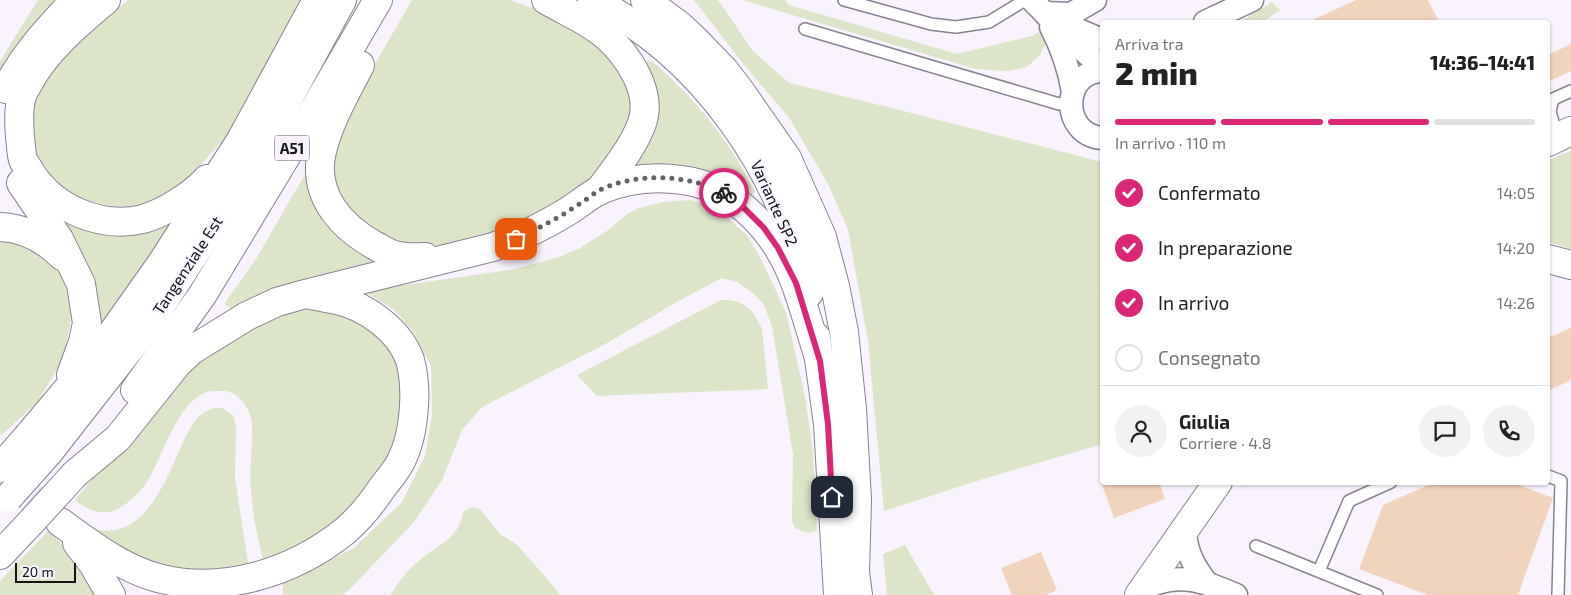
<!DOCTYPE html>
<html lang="it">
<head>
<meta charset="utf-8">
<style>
	:root { --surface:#fff; --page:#f2f2f2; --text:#222; --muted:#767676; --line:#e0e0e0; --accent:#db2777 }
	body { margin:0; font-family:"Exo 2",sans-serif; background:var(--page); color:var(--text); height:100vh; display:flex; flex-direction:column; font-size:19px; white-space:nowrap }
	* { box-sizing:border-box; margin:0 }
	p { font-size:16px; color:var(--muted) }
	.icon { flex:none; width:28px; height:28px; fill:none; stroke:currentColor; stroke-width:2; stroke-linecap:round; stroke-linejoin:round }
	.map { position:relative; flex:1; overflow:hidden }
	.drawer { position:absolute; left:1100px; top:20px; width:450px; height:465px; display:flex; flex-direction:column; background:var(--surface); border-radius:5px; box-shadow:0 1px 4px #0004 }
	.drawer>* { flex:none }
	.scale { position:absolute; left:15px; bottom:12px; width:61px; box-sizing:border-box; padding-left:5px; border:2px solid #151318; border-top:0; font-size:14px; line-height:18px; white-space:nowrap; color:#151318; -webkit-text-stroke:4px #f8f3fd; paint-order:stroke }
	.pin { position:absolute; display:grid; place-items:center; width:42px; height:42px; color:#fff; margin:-21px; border-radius:10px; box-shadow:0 2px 8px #0006 }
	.courier { position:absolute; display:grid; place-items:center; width:50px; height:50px; margin:-25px; border:4px solid #db2777; border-radius:50%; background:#fff; color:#222; box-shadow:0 1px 6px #0007 }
	.headline em { font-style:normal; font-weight:800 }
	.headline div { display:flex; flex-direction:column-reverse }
	.headline { display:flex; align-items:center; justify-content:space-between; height:85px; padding:0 15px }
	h1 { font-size:32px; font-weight:800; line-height:38px }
	.bar { display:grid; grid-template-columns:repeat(4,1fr); gap:8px 5px; align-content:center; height:60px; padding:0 15px }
	.bar i { height:6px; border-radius:4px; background:var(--line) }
	.bar .on { background:var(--accent) }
	.bar p { grid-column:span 4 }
	.line { display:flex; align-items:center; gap:12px; padding:0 15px; border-top:1px solid var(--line) }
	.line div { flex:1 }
	.round { display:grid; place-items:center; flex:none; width:52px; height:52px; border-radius:26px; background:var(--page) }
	ol { padding:0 15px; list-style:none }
	li { display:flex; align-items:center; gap:15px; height:55px }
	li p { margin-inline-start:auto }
	li .icon { padding:5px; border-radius:50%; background:var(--accent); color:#fff; stroke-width:4 }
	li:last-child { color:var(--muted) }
	li i { width:28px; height:28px; border:2px solid var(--line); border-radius:50% }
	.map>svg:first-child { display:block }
	.green { fill:#dde5c8 }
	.building { fill:#f2d3bb }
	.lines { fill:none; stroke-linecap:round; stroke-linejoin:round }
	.highway-tunnel { stroke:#d6d1db; stroke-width:28; stroke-dasharray:28 14; stroke-linecap:butt }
	.lane-casing { stroke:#898190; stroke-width:14 }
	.street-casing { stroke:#898190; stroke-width:25 }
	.secondary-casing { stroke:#898190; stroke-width:30 }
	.primary-casing { stroke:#898190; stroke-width:30 }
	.highway-casing { stroke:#898190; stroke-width:30 }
	.lane { stroke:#fff; stroke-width:11 }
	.street { stroke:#fff; stroke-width:22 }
	.secondary { stroke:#fff; stroke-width:28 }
	.primary { stroke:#fff; stroke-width:28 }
	.highway { stroke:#fff; stroke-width:28 }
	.highway-bridge-casing { stroke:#898190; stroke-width:30; stroke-linecap:butt }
	.highway-bridge { stroke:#fff; stroke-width:28 }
	.done { stroke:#646168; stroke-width:5; stroke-dasharray:0 9 }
	.route { stroke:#db2777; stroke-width:6 }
	.labels { text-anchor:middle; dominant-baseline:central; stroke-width:4; stroke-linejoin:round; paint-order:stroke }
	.shield { fill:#f8f3fd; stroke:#59565d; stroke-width:1 }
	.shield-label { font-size:15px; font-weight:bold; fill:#151318 }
	.street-label { font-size:16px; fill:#151318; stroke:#f8f3fd }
</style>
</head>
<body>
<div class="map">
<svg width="1571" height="595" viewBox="0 0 1571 595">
	<rect width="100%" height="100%" fill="#f8f3fd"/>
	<g class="green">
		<polygon points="38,0 59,0 0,76 0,61"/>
		<polygon points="128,0 302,0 231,131 189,178 162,196 140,205 119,207 98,204 76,197 60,186 48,173 37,155 33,126 35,100 48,77 68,53"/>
		<polygon points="412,0 509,0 539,10 583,29 617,58 630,94 632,112 620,146 579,194 473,245 424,248 401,247 345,211 330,168 346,114"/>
		<polygon points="694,0 718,0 753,51 789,83 900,110 1102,162 1102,444 980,480 884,511 868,341 848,230 829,186 790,119 741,61"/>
		<polygon points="742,0 785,0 789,5 957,54 1032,36 1043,30 1045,45 1039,56 1027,67 1007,71 976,69"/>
		<polygon points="1272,2 1280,10 1263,22 1240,22"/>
		<path d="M 648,60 C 655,62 661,69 666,74 C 702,107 734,148 755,192 L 753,195 L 750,195 C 724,179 697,166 666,165 C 656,164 644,168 635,170 L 627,163 L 646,62 Z"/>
		<polygon points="1571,151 1571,249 1548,242 1548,160"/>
		<polygon points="314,175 385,260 286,288 232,309 224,304 256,259 304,176"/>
		<polygon points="690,200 706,205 723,214 747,235 760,257 786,312 805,396 813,452 817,531 808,533 795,528 792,521 793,454 772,326 764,305 754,294 737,282 722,278 682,299 609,342 482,407 462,430 442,480 414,522 349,590 342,595 283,595 282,579 293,574 315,568 354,548 402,502 425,456 432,414 431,366 412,330 393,309 364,291 515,269 559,257 580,248 607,231 627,214 639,208 663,202"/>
		<polygon points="62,215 177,219 101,323 93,327 60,224"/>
		<polygon points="0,238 22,239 60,270 70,294 71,320 66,346 60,365 38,401 2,435 0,434"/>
		<path d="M 721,300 C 744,299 752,308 762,329 L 768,389 L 597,396 L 577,375 Z"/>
		<path d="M 303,305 L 357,320 L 386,343 L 399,363 L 404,390 L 395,447 L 353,507 L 317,537 L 264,563 C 258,540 253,516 251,492 C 249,469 253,446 252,424 C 251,412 245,402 236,395 C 228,390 223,391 214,391 C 178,393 163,460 145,485 C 138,494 129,502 120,508 C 104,517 88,511 75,500 L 180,373 L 230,335 Z"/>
		<path d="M 214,408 L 222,408 L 233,415 L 236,427 L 235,479 L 249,569 L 201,574 L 139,560 L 88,527 C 142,546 163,486 181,447 C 185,438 190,426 198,417 C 202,413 208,410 214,408 Z"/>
		<path d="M 471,507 L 480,509 L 500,534 L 516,544 L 551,583 L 560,595 L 390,595 C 399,582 408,569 421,559 C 439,544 459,539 463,512 Z"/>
		<polygon points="49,530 83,569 97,595 0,595 0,581"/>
		<polygon points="905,545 934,595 887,595 883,554"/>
	</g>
	<g class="building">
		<polygon points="1356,0 1428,0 1439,22 1308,22"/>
		<polygon points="1571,44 1571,71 1548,82 1548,55"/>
		<polygon points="1571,328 1571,380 1548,391 1548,338"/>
		<polygon points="1101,482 1159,482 1165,499 1114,518"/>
		<polygon points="1435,482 1512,482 1553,498 1518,595 1428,595 1359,569 1383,505"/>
		<polygon points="1041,552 1057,590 1046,595 1012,595 1001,568"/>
	</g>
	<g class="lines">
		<polyline class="highway-tunnel" points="1,469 60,522"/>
		<defs>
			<g id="lane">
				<polyline points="844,0 931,24 956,27 989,22 1025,0"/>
				<polyline points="805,29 1059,104 1071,102"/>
				<polyline points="1557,137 1550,111 1553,99 1571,91"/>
				<polyline points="1548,476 1561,481 1558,595"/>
				<polyline points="1256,546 1377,595"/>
				<polyline points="1319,571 1349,501 1391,482"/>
			</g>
			<g id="street">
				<polyline points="1032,0 1070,39 1102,67"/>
				<polyline points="1045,13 1071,14 1095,0"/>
				<polyline points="1205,22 1252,0"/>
				<polyline points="1065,24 1097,38 1102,39"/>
				<path d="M 1051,27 C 1062,48 1069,69 1073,92"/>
				<path d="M 1102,71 C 1061,72 1061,135 1102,138"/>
				<path d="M 1185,531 C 1186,552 1194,566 1206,582"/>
				<path d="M 1146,587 C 1181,572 1203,581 1236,595"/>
			</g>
			<g id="secondary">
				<path d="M 592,0 C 703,55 783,172 809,293"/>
				<polyline points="645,0 679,25 696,41 725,71 741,92 787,158 822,237 835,286 844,332 852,409 857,500 855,572 858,595"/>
				<polyline points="1548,142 1571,131"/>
				<polyline points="1548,259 1571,265"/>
				<polyline points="816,337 828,424 838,595"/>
				<polyline points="1139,595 1218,482"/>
			</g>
			<path id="primary" d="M 6,89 C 25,53 48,29 75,0"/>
			<g id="highway">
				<path d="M 106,0 C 78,24 47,49 29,82 C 27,87 23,91 22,96 C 18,108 19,125 20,137 C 21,144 21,153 23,160 C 25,164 29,169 31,173 C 54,209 101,229 143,219 C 164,213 193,195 207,179"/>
				<path d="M 546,0 C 565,11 589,21 605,35 C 628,55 653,92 642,123 C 633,148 614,170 599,191"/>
				<path d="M 360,65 C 346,93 327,124 321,156 C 314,197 342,227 374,245 C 382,249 390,255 399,256 C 407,258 417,257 425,257"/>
				<polyline points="21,183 59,239 81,284 87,323 83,342 71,375"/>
				<path d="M 0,227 C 25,228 45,239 62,256"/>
				<polyline points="135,390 203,294 308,120 378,0"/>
				<polyline points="29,435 98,353 161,264 241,140 317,0"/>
				<polyline points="49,452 149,324 253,163 342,0"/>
				<path d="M 75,474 L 118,438 L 178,363 L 192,350 L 247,316 L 277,302 L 305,294 L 493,247 C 519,238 542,227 565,213 C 577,206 588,196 600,190 C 626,179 654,176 682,180 C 737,187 778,234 796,285 C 805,310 812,336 820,361"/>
				<path d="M 60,522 C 91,544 121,568 158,578 C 223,595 294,572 345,531 C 359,519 372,503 382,488 C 388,480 395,472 400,463 C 409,446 413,425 414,405 C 415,390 414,375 410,360 C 400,331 366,306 337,300 C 328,298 319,297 311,295"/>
				<polyline points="77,543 93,564 111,595"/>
				<polyline points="0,555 33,520"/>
			</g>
		</defs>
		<use href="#lane" class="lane-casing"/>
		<use href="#street" class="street-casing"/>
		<use href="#secondary" class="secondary-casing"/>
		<use href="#primary" class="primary-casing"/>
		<use href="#highway" class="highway-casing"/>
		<use href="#lane" class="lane"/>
		<use href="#street" class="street"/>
		<use href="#secondary" class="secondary"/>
		<use href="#primary" class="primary"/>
		<use href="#highway" class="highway"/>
		<defs>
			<g id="highway-bridge">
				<polyline points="0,468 29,435"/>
				<polyline points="8,498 49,452"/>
				<polyline points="33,520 75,474"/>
			</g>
		</defs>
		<use href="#highway-bridge" class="highway-bridge-casing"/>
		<use href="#highway-bridge" class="highway-bridge"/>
	</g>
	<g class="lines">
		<path class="done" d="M 516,239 C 537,229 557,219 576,206 C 584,202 591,195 598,191 C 635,172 688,174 724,193"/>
		<polyline class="route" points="724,193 738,202 764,228 778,248 796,283 820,361 828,424 832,497"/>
	</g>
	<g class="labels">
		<rect class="shield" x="274.5" y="135.5" width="35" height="25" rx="4"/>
		<g class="shield-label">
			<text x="292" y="148">A51</text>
		</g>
		<g class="street-label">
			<text transform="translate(775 203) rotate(66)">Variante SP2</text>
			<text transform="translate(187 265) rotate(-57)">Tangenziale Est</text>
		</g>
	</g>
</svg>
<div class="scale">20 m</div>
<div class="pin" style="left:516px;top:239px;background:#ea580c"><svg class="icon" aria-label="bag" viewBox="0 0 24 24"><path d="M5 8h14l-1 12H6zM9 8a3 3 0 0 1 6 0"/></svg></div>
<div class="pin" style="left:832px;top:497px;background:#1f2937"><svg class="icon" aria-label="home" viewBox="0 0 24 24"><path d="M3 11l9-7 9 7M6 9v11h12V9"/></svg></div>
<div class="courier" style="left:724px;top:193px"><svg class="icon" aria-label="bike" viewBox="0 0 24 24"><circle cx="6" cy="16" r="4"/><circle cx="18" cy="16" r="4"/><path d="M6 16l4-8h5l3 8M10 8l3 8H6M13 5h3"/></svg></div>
<section class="drawer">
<div class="headline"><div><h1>2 min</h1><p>Arriva tra</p></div><em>14:36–14:41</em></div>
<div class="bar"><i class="on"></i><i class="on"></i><i class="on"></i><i></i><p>In arrivo · 110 m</p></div>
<ol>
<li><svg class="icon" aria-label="check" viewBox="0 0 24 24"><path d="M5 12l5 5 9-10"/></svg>Confermato<p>14:05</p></li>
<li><svg class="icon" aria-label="check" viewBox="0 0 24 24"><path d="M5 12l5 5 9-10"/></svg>In preparazione<p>14:20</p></li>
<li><svg class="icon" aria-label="check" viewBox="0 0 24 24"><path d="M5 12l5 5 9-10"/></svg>In arrivo<p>14:26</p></li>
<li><i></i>Consegnato</li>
</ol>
<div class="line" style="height:90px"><a class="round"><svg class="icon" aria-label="person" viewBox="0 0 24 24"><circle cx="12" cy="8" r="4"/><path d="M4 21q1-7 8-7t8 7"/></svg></a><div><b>Giulia</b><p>Corriere · 4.8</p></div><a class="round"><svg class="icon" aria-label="chat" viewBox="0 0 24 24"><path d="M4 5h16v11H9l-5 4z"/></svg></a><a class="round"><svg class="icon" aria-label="phone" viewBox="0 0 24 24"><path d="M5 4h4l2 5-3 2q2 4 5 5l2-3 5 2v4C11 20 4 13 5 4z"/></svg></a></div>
</section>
</div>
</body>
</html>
